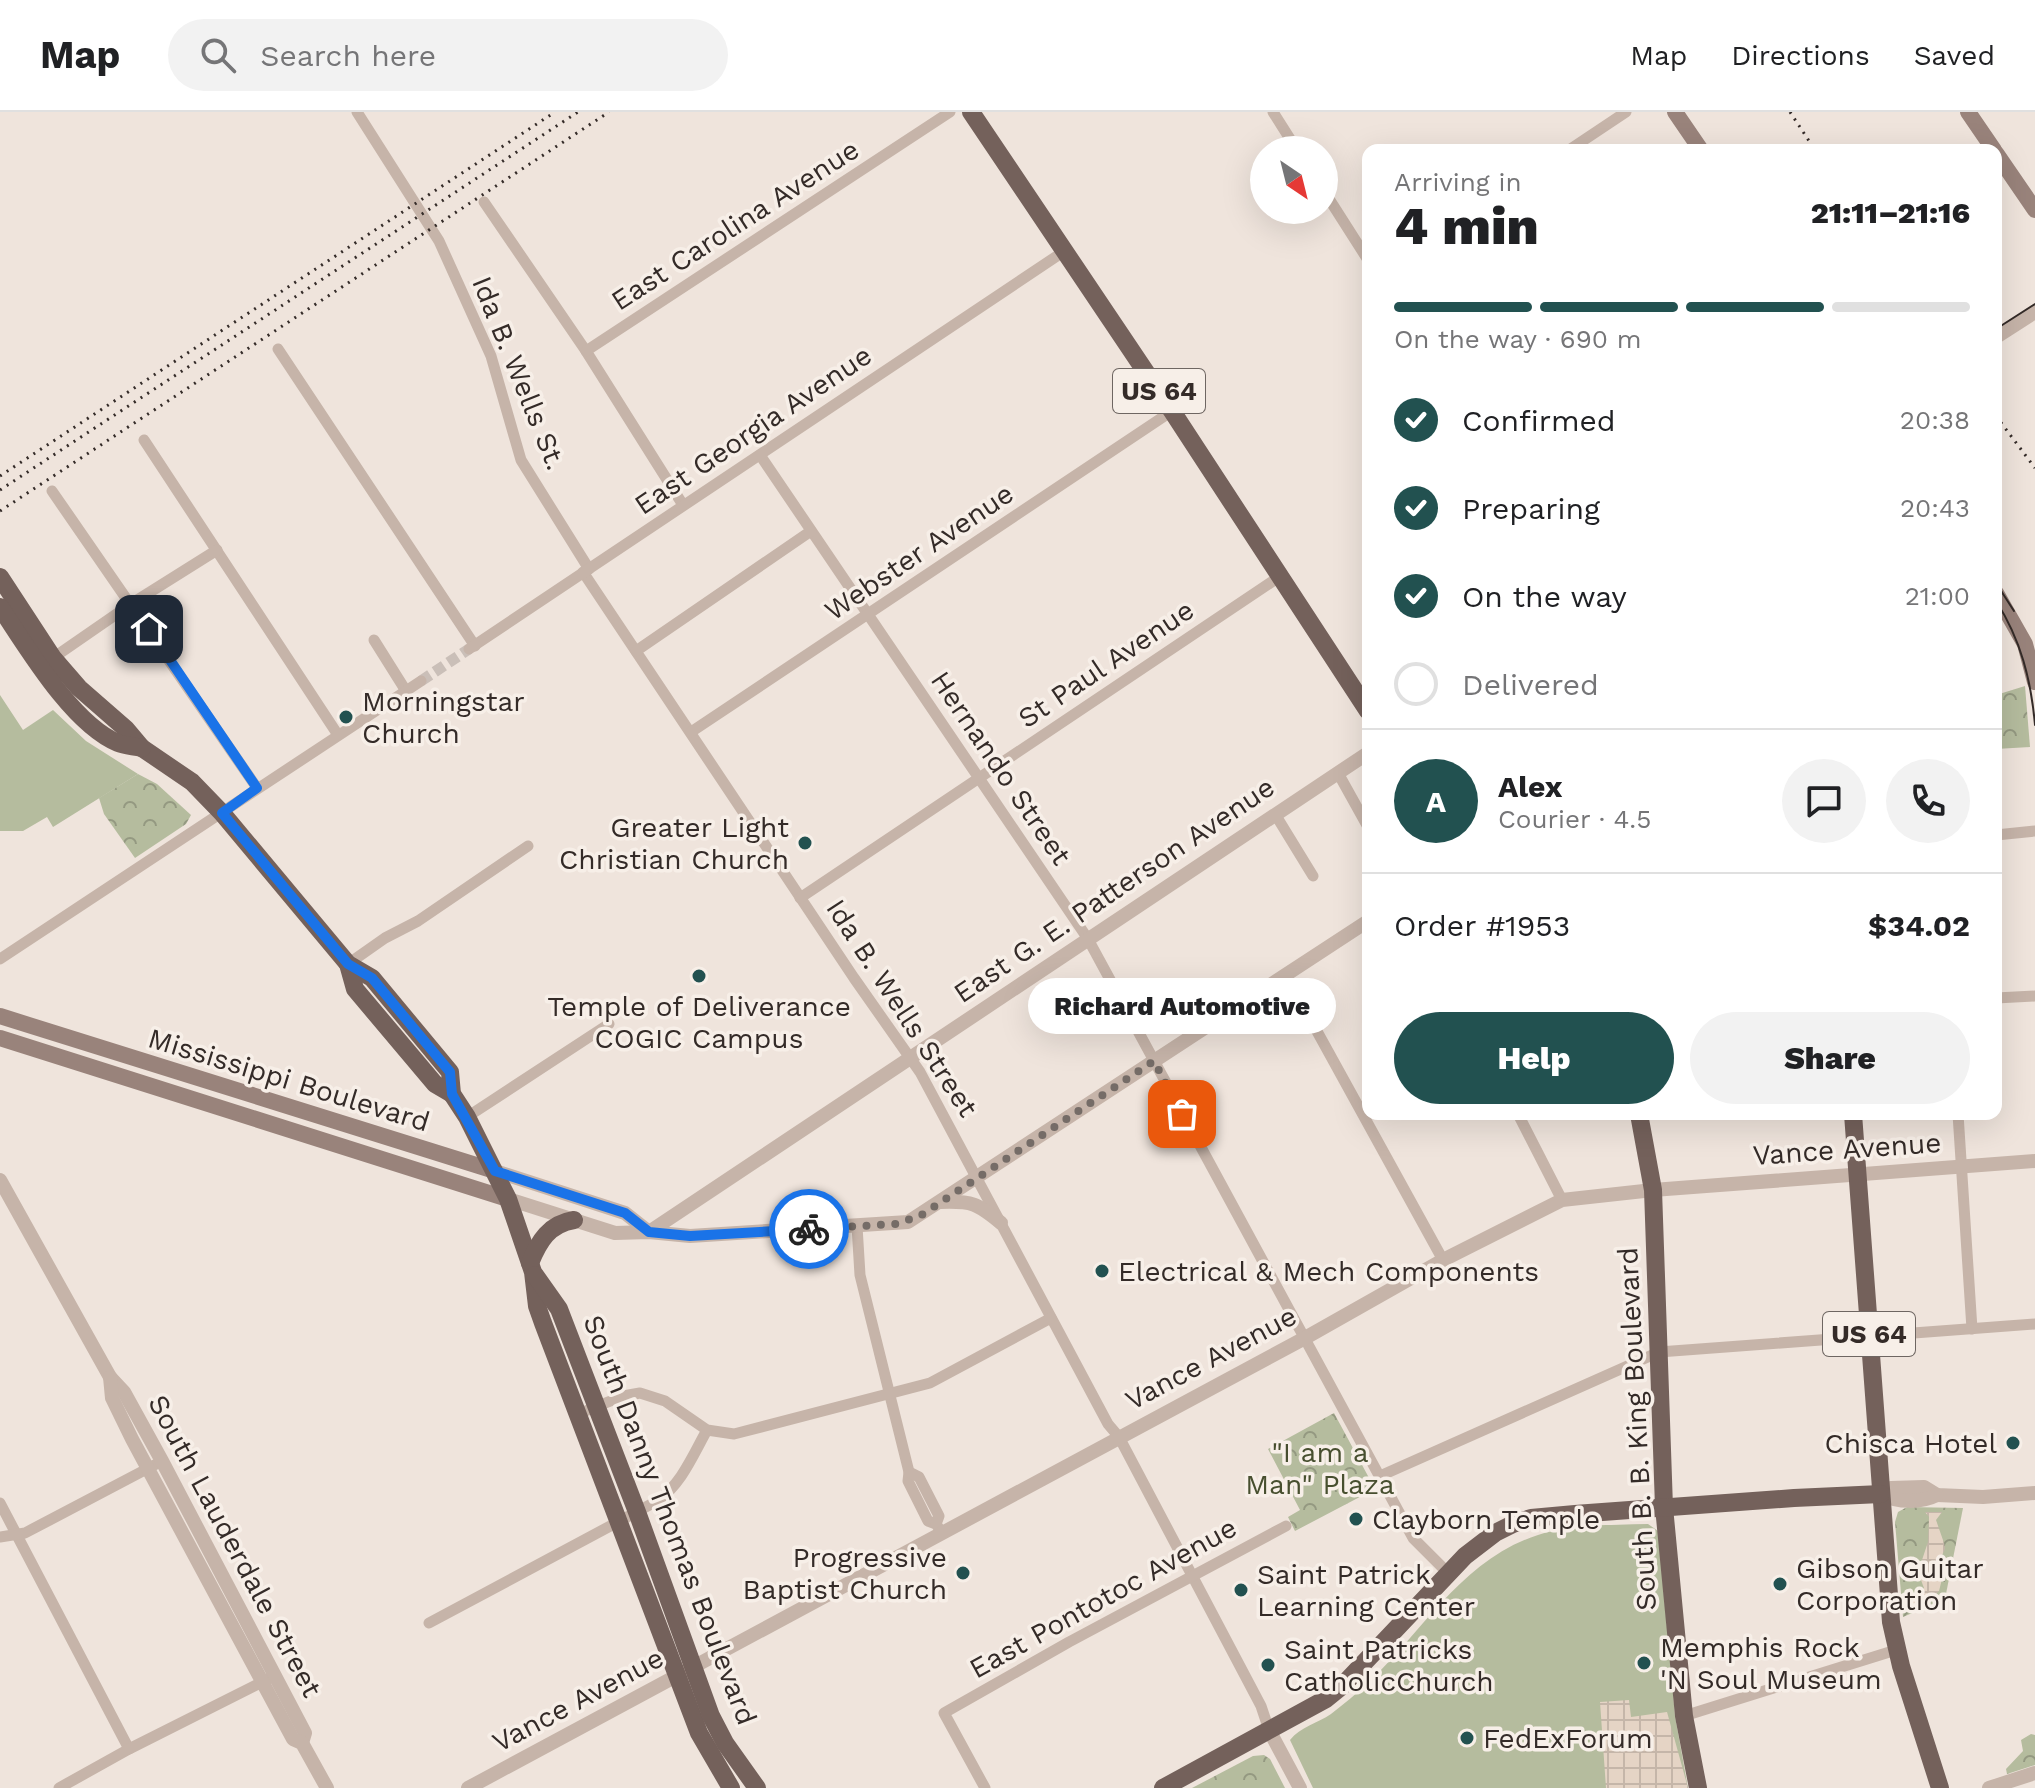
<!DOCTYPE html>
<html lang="en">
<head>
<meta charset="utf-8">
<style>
	:root { --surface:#fff; --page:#f2f2f2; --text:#202124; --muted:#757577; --line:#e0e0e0; --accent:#225150 }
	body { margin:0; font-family:"Work Sans",sans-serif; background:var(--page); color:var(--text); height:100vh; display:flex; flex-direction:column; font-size:30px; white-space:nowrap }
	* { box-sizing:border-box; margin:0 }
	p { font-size:26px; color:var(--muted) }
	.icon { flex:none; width:44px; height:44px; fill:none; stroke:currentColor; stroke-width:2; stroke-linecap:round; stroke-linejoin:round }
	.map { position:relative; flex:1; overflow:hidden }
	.sheet { position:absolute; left:1362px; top:32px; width:640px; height:976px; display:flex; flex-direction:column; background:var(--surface); border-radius:16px; box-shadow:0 8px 32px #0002 }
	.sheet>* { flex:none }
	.needle { width:52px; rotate:145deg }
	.fabs { position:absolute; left:1250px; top:24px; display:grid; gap:16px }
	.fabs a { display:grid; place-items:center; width:88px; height:88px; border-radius:50%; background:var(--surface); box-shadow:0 8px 32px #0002; font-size:40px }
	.pin { position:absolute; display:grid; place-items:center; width:68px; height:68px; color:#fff; margin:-34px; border-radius:16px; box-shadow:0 4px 12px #0006 }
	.courier { position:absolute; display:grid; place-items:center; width:80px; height:80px; margin:-40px; border:6px solid #1a73e8; border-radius:50%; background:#fff; color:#222; box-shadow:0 2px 10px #0007 }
	.bubble { position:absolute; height:56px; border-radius:28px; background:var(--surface); box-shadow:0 8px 32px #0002; font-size:26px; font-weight:800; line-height:56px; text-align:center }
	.head em { font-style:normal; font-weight:800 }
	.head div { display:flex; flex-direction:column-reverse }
	.head { display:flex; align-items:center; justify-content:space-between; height:136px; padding:0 32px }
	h1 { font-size:52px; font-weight:800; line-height:60px }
	.bar { display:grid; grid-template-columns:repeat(4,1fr); gap:12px 8px; align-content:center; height:96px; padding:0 32px }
	.bar i { height:10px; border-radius:6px; background:var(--line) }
	.bar .active { background:var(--accent) }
	.bar p { grid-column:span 4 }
	.line { display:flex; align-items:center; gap:20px; padding:0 32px; border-top:2px solid var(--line) }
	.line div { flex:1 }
	.round { display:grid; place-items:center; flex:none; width:84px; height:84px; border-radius:42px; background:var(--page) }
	ol { padding:0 32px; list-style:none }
	li { display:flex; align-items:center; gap:24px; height:88px }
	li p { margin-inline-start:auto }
	li .icon { padding:8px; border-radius:50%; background:var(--accent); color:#fff; stroke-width:4 }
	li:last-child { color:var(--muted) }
	li i { width:44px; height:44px; border:4px solid var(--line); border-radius:50% }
	.primary-button { display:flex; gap:16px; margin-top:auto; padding:16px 32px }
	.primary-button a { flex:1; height:92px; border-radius:48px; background:var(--accent); color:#fff; font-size:32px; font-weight:800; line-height:92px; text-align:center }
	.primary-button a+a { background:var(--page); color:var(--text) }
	header { display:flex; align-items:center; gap:48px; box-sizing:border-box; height:112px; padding:0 40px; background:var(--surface); border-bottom:2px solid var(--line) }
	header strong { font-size:38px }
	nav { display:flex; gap:44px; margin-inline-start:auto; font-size:28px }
	.search { width:560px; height:72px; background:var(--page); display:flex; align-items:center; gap:20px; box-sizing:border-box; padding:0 28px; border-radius:44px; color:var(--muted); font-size:30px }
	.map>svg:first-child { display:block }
	.grass { fill:#b5bc9e }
	.park { fill:url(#park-crowns) }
	.plaza { fill:url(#plaza-grid) }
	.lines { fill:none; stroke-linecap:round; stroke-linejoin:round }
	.minor-tunnel { stroke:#cabfb8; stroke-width:11; stroke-dasharray:11 5.5; stroke-linecap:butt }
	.minor { stroke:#c6b4a9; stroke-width:11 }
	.tertiary { stroke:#c6b4a9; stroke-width:14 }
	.secondary { stroke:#99837b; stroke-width:16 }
	.primary { stroke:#74615b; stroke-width:18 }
	.tram { stroke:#342b28; stroke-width:2 }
	.rail { stroke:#342b28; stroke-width:3; stroke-dasharray:2 6; stroke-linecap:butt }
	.done { stroke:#756c67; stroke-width:8; stroke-dasharray:0 14.4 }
	.route { stroke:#1a73e8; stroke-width:10 }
	.poi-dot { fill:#225150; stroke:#f7efe8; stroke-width:3 }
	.labels { text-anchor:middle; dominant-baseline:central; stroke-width:7; stroke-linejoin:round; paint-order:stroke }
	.shield { fill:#f7efe8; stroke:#6e6662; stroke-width:2 }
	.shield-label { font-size:26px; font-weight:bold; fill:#342b28 }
	.street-label { font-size:28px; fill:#342b28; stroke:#f7efe8 }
	.poi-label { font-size:28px; fill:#342b28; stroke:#f7efe8; text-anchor:start }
	.park-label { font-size:28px; fill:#474f2f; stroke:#f7efe8 }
</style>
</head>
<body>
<header>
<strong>Map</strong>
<div class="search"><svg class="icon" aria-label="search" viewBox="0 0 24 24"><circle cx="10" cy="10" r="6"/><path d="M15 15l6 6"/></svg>Search here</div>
<nav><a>Map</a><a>Directions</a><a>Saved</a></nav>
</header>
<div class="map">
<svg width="2035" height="1676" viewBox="0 0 2035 1676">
	<defs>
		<pattern id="park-crowns" width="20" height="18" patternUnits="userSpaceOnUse" patternTransform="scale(2)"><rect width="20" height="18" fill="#b5bc9e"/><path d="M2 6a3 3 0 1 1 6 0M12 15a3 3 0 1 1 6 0" fill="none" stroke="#949981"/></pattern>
		<pattern id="plaza-grid" width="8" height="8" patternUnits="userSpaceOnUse" patternTransform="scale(2)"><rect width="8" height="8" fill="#e5d4c5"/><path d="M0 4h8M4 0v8" fill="none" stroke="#c5b6a9"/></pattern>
	</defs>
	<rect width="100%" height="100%" fill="#efe4dc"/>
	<g class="grass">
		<polygon points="0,583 23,618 53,598 86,629 138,662 53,715 47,705 23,719 0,719"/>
		<path d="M 1648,1412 L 1658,1419 L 1659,1427 L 1675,1604 L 1688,1676 L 1313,1676 L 1290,1628 C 1300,1615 1318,1611 1331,1602 C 1344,1592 1357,1581 1369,1570 C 1423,1519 1463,1447 1538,1423 C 1572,1412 1612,1413 1648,1412 Z"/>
	</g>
	<g class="park">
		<polygon points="2025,574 2030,635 1996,637 1996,583"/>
		<polygon points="138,662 157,672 191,703 186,712 135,746 104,702 99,686"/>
		<polygon points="1334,1301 1375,1377 1295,1419 1288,1405 1300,1398 1268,1337"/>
		<polygon points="1907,1395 1963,1396 1945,1487 1903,1505 1895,1410 1898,1400"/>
		<polygon points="2031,1622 2035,1623 2035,1653 2007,1662 2006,1657 2023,1639 2021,1628"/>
		<polygon points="1264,1643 1270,1647 1285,1676 1192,1676 1253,1644"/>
	</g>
	<g class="plaza">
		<polygon points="1925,1400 1942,1400 1936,1408 1944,1431 1945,1437 1937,1454 1942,1467 1939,1479 1933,1485 1906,1496 1905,1485 1920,1482 1924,1476 1918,1460 1928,1430 1929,1405"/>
		<polygon points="1629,1588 1631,1605 1667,1600 1688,1676 1606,1676 1600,1590"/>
	</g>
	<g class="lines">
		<polyline class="minor-tunnel" points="421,569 469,537"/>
		<g class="minor">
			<polyline points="357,0 439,129 491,244 521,348 589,457"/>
			<polyline points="1273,0 1297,38"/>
			<polyline points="1569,38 1626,0"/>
			<polyline points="1324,79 1368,148"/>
			<polyline points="484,90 586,239 683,393"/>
			<polyline points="278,237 475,534"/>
			<polyline points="586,239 950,0"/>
			<polyline points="144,328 338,623"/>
			<polyline points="760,343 1088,827 1413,1426 1449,1462"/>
			<polyline points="52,379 257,676"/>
			<polyline points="583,460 854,866 920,960 1108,1312 1119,1325 1261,1594 1269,1618"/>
			<polyline points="374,528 406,579"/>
			<polyline points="469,537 1063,140"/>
			<polyline points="636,539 811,419"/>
			<polyline points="50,548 131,492 217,438"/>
			<polyline points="691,620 1172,299"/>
			<polyline points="1338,661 1368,715"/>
			<polyline points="1275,702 1313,764"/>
			<polyline points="1996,723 2035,719"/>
			<polyline points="800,786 1279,465"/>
			<polyline points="0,847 421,569"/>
			<polyline points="348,852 385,826 418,809 528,734"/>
			<polyline points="1286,863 1443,1148"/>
			<polyline points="1996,886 2035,884"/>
			<polyline points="1518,1002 1562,1088"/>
			<polyline points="1958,1002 1972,1217"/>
			<polyline points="467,1005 609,912"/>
			<polyline points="857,1114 860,1163 909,1360 908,1369 928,1409 936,1412 942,1421"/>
			<polyline points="578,1302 623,1284 640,1281 665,1289 707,1318 734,1322 930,1271 1051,1206"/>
			<polyline points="909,1360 919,1365 939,1404 936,1412"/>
			<polyline points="1380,1364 1659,1240 2035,1212"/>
			<polyline points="0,1391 129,1637"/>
			<polyline points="0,1425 25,1421 162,1349"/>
			<path d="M 429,1511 L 657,1389 C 681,1373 693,1343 707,1318"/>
			<polyline points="1684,1604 1896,1538"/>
			<polyline points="59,1676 129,1637 268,1567"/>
			<polyline points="985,1676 944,1601 1069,1530 1286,1414"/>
		</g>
		<g class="tertiary">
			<polyline points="1996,225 2035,200"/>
			<polyline points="495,1059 625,1101 649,1120"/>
			<polyline points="0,1068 110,1265 124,1280 162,1349 305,1621 302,1631"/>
			<polyline points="508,1087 615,1121 649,1120 690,1124 908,1110 1368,809"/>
			<path d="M 941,1090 C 972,1089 977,1091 1001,1111"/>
			<polyline points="649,1120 1368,641"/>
			<polyline points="110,1265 112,1286 132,1327 293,1627 302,1631 327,1676"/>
			<polyline points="1881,1382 1891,1376 1924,1375 1937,1383 1983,1385 2035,1381"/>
			<path d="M 1881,1382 C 1898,1391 1921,1391 1937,1383"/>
			<polyline points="1269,1618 1300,1676"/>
			<polyline points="468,1676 1305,1226 1443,1148 1562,1088 1653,1078 2035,1049"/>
			<polyline points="1989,1676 2035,1661"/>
		</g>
		<g class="secondary">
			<polyline points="1675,0 1701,38"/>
			<polyline points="1968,0 1994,38"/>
			<polyline points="1996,41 2035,98"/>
			<polyline points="1996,481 2025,532 2035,570"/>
			<polyline points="0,904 495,1059"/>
			<polyline points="0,926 508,1087"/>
		</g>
		<g class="primary">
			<polyline points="971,0 1172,299 1368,599"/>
			<polyline points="0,465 53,546 79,576 126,617 142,636 192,670 222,701 348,852 372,866 450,960 452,982 467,1005 508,1087 533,1160 537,1194 543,1211 699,1621 731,1676"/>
			<path d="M 0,495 C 27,535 72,612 118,631 C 125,634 134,634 142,636"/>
			<polyline points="348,852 355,877 435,972 452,982"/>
			<polyline points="1639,1002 1653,1078 1664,1395 1684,1604 1698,1676"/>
			<polyline points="1853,1002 1891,1510 1901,1554 1940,1676"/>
			<path d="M 530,1151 C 539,1129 549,1112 574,1108"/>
			<polyline points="535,1163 559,1197 637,1400 711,1604 725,1631 757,1676"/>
			<polyline points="1163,1676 1326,1587 1342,1574 1465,1444 1495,1421 1513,1412 1531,1406 1575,1402 1794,1386 1881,1382"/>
		</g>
		<g class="tram">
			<polyline points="1996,217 2035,192"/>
			<polyline points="1996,471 2014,499"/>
			<path d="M 1996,489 C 2021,528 2031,568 2035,613"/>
		</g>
		<g class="rail">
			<polyline points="1790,0 1815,38"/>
			<polyline points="1996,304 2035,356"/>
			<polyline points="0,364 555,0"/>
			<polyline points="0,378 578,0"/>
			<polyline points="0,399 609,0"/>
		</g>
	</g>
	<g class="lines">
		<polyline class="done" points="809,1117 895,1112 920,1104 1154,949 1182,1002"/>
		<polyline class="route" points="149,517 257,676 222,701 348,852 372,866 450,960 452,982 495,1059 625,1101 649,1120 690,1124 809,1117"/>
	</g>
	<g class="poi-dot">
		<circle cx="346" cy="605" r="8"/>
		<circle cx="805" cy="731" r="8"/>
		<circle cx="699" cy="864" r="8"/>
		<circle cx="1102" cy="1159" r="8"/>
		<circle cx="2013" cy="1331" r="8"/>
		<circle cx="1356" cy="1407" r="8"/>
		<circle cx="963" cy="1461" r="8"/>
		<circle cx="1780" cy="1472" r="8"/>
		<circle cx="1241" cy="1478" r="8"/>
		<circle cx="1644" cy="1551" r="8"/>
		<circle cx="1268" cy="1553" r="8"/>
		<circle cx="1467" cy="1626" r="8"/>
	</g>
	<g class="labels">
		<g class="shield">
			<rect x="1113" y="257" width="92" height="44" rx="6"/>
			<rect x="1823" y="1200" width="92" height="44" rx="6"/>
		</g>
		<g class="shield-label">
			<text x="1159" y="279">US 64</text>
			<text x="1869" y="1222">US 64</text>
		</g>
		<g class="street-label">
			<text transform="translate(735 113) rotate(-33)">East Carolina Avenue</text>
			<text transform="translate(519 261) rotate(68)">Ida B. Wells St.</text>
			<text transform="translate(753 318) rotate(-34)">East Georgia Avenue</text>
			<text transform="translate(919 440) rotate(-34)">Webster Avenue</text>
			<text transform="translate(1106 552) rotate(-34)">St Paul Avenue</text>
			<text transform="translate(1001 656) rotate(56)">Hernando Street</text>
			<text transform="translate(1114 778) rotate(-34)">East G. E. Patterson Avenue</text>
			<text transform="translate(902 896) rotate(57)">Ida B. Wells Street</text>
			<text transform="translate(289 968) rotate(17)">Mississippi Boulevard</text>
			<text transform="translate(1847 1037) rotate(-4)">Vance Avenue</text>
			<text transform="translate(1211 1246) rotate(-28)">Vance Avenue</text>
			<text transform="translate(1637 1317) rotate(-93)">South B. B. King Boulevard</text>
			<text transform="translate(670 1408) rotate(69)">South Danny Thomas Boulevard</text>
			<text transform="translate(235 1434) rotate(62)">South Lauderdale Street</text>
			<text transform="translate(1103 1486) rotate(-29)">East Pontotoc Avenue</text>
			<text transform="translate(578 1588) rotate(-28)">Vance Avenue</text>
		</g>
		<g class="poi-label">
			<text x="362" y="589">Morningstar<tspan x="362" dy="32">Church</tspan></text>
			<text x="789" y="715" text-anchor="end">Greater Light<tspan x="789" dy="32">Christian Church</tspan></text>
			<text x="699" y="894" text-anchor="middle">Temple of Deliverance<tspan x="699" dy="32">COGIC Campus</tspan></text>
			<text x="1118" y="1159">Electrical &amp; Mech Components</text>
			<text x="1997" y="1331" text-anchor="end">Chisca Hotel</text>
			<text x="1372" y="1407">Clayborn Temple</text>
			<text x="947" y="1445" text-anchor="end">Progressive<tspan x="947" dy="32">Baptist Church</tspan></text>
			<text x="1796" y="1456">Gibson Guitar<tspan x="1796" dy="32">Corporation</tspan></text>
			<text x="1257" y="1462">Saint Patrick<tspan x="1257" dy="32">Learning Center</tspan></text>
			<text x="1660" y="1535">Memphis Rock<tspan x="1660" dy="32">'N Soul Museum</tspan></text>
			<text x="1284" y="1537">Saint Patricks<tspan x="1284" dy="32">CatholicChurch</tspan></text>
			<text x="1483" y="1626">FedExForum</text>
		</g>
		<g class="park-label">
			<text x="1320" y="1340">"I am a<tspan x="1320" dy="32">Man" Plaza</tspan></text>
		</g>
	</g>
</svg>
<div class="fabs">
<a><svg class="needle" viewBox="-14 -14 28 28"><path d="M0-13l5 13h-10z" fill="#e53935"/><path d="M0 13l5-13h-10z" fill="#757577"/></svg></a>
</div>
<div class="pin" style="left:1182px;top:1002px;background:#ea580c"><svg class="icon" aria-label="bag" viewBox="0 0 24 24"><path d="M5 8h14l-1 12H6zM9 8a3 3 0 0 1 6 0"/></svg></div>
<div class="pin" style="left:149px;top:517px;background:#1f2937"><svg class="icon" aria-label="home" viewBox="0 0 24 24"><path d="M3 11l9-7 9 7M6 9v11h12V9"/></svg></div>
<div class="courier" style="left:809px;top:1117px"><svg class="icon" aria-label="bike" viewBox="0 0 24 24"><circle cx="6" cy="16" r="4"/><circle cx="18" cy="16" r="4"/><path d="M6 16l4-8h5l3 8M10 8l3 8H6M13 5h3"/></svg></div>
<div class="bubble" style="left:1028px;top:866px;width:308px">Richard Automotive</div>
<section class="sheet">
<div class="head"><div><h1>4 min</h1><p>Arriving in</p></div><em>21:11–21:16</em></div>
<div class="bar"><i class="active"></i><i class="active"></i><i class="active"></i><i></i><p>On the way · 690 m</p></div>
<ol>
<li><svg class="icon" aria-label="check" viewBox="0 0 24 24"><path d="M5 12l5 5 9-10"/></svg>Confirmed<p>20:38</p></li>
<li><svg class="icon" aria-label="check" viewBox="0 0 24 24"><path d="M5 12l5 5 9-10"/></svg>Preparing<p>20:43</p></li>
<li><svg class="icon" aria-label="check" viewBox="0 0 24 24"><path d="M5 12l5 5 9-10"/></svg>On the way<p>21:00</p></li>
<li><i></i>Delivered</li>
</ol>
<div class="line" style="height:144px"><b class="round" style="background:var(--accent);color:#fff">A</b><div><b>Alex</b><p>Courier · 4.5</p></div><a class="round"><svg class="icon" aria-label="chat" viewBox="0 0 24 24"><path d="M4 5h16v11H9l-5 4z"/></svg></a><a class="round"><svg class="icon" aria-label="phone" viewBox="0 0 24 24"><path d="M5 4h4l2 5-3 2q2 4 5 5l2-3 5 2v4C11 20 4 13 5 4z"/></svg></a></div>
<div class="line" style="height:104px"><div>Order #1953</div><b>$34.02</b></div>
<div class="primary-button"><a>Help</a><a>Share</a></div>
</section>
</div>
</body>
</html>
